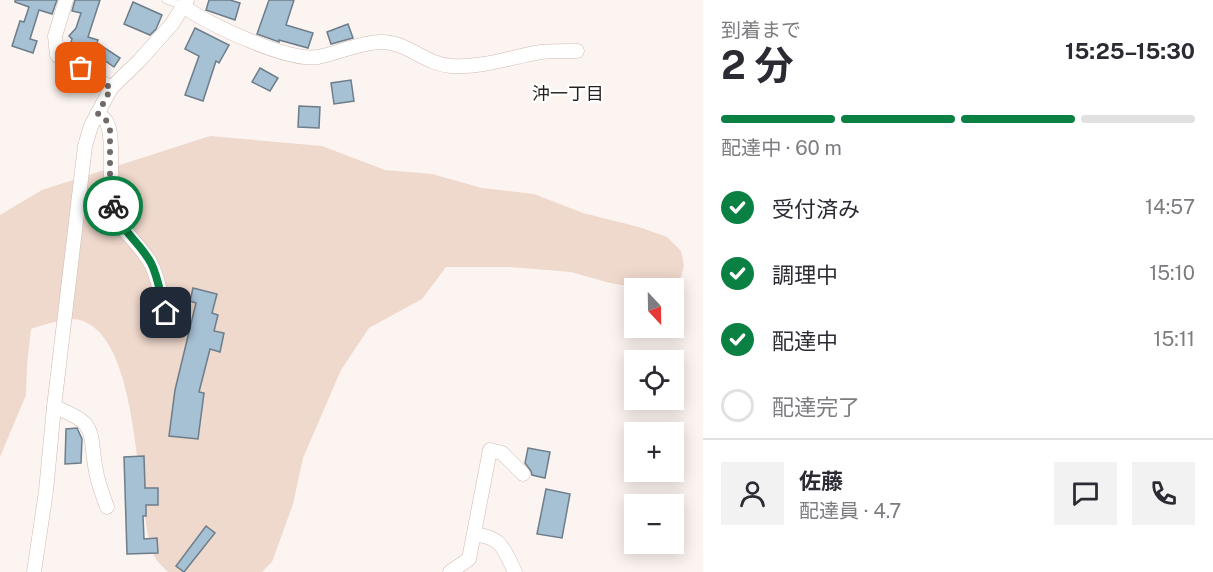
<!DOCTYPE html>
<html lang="ja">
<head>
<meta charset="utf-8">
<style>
	:root { --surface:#fff; --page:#f2f2f3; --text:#2b2b33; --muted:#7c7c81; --line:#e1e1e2; --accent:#0b8043 }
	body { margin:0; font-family:"Public Sans","Noto Sans JP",sans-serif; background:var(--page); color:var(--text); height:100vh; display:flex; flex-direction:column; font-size:22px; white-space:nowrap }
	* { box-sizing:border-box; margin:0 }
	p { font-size:20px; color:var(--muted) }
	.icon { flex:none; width:33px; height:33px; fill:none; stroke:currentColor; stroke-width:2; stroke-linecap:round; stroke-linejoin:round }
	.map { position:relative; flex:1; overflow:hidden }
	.sheet { display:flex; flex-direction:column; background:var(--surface); width:510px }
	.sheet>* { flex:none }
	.needle { width:39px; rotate:158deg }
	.fabs { position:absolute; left:624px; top:278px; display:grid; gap:12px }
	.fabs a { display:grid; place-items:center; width:60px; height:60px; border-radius:0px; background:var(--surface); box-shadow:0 3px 15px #0003; font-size:30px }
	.pin { position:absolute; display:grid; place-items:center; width:51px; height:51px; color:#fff; margin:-26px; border-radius:12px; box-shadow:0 3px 9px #0006 }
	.courier { position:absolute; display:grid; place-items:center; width:60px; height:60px; margin:-30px; border:4px solid #0b8043; border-radius:50%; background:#fff; color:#222; box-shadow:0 2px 8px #0007 }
	.headline em { font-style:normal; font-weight:700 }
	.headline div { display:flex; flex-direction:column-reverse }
	.headline { display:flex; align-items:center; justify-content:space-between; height:102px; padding:0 18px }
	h1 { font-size:39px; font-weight:700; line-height:45px }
	.bar { display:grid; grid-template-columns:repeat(4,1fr); gap:9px 6px; align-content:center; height:72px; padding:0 18px }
	.bar i { height:8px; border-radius:4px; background:var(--line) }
	.bar .active { background:var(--accent) }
	.bar p { grid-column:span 4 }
	.line { display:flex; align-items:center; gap:15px; padding:0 18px; border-top:2px solid var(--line) }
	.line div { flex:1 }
	.round { display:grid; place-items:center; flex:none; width:63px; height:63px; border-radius:0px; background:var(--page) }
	ol { padding:0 18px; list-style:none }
	li { display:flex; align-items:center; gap:18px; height:66px }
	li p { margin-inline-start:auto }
	li .icon { padding:6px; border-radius:50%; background:var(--accent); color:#fff; stroke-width:4 }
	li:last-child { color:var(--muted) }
	li i { width:33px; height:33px; border:3px solid var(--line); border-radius:50% }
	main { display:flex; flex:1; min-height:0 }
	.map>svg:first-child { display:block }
	.green { fill:#efd8cc }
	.building { fill:#a6c0d4; stroke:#6d7d89; stroke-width:1.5 }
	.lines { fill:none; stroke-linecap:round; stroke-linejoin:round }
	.lane-casing { stroke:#cfbbb1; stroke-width:8 }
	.street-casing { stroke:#cfbbb1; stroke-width:15 }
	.lane { stroke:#fff; stroke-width:7 }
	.street { stroke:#fff; stroke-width:14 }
	.done { stroke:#716a66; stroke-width:6; stroke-dasharray:0 10.8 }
	.route { stroke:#0b8043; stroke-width:8 }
	.labels { text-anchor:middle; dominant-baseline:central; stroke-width:4.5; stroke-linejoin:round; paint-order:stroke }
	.neighbourhood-label { font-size:18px; fill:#261f1c; stroke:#fff }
</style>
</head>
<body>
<main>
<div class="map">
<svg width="703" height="572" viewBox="0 0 703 572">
	<rect width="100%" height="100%" fill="#fcf4f0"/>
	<path class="green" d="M 210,136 L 322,146 L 385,170 L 432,174 L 482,188 L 534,194 L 583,213 L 639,227 L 667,237 L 681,251 L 684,265 L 680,281 L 674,291 L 674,288 L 640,288 L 610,283 L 571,272 L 510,267 L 446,267 L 422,299 L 369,328 L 341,370 L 303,458 L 293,504 L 272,562 L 262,572 L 168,572 C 163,567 156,561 153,554 C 134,502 142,338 80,320 C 69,317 43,325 31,329 L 27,365 L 26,395 L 0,457 L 0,215 L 42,190 Z"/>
	<g class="building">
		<polygon points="15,0 57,0 52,14 39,10 30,39 37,41 33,53 12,46 20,21 24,22 29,7 15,2"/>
		<polygon points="75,0 100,0 88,37 98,40 97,43 120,58 114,67 94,53 93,57 80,53 79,55 68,51 72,39 69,36 76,28 81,13 72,11"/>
		<polygon points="209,0 230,0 240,3 235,20 206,10"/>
		<polygon points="269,0 294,0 286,25 313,33 308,48 279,40 279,42 257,34"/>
		<polygon points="133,2 162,15 156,29 150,35 124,24"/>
		<polygon points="348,24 353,38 331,44 327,32"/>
		<polygon points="195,28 229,45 219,63 216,61 203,101 185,95 199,56 185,49"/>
		<polygon points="260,68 278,78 270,91 252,82"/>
		<polygon points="351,80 354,101 334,104 331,83"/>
		<polygon points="299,106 320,107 319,128 298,127"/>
		<polygon points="193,288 217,294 212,313 218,315 214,331 224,333 220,352 210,349 199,392 204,393 198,439 169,436 175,390 196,303 190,301"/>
		<polygon points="77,428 82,439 81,463 65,464 66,429"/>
		<polygon points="528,448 550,452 545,478 532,475 531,471 525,463"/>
		<polygon points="144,456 145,488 158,488 158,505 146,505 146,516 143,516 144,539 157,538 158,553 127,554 124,457"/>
		<polygon points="546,489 570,494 562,538 537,534"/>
		<polygon points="206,526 215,533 184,572 176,566"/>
	</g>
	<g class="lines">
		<defs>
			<polyline id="lane" points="166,0 183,6"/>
			<g id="street">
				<polyline points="66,0 55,36 57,55 111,88"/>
				<path d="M 183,6 C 208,24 288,62 318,57 C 338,53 358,43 380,42 C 407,41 424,64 451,66 C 482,68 511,57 541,52 C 553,51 565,51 577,51"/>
				<path d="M 97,114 C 102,117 105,118 107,123 C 115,139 108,184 113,206 C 118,230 140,243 151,264 C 159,279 160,296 166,313"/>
				<path d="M 54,407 C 100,424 88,431 96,471 C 98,483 103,496 107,507"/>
				<path d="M 474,534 C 503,538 503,548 515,572"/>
				<polyline points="34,572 46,491 54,407 85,146 91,126 111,88 139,61 172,24 187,0"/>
				<polyline points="450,572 469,559 490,450 502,453 523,474"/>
			</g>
		</defs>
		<use href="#lane" class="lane-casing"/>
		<use href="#street" class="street-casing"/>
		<use href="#lane" class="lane"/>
		<use href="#street" class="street"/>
	</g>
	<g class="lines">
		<polyline class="done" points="81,68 111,88 98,114 106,120 110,130 110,188 113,206"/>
		<path class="route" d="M 113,206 C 121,232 139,241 151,263 C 159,279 160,296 166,313"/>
	</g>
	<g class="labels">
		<g class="neighbourhood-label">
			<text x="568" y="93">沖一丁目</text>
		</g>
	</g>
</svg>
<div class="fabs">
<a><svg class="needle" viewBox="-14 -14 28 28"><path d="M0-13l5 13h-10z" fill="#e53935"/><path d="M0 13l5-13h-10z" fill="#7c7c81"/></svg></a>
<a><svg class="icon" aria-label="locate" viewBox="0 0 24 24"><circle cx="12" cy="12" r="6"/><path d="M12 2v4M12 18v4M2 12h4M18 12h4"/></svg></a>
<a>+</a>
<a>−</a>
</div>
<div class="pin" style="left:81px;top:68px;background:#ea580c"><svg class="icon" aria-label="bag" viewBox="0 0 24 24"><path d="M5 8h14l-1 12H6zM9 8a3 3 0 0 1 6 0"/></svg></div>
<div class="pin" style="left:166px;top:313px;background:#1f2937"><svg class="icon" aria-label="home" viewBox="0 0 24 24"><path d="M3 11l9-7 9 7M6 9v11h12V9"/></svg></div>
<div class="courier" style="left:113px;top:206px"><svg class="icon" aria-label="bike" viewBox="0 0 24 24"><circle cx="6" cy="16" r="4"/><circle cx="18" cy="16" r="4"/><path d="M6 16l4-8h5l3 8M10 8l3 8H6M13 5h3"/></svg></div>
</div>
<section class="sheet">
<div class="headline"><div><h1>2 分</h1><p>到着まで</p></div><em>15:25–15:30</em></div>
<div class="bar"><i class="active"></i><i class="active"></i><i class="active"></i><i></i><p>配達中 · 60 m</p></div>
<ol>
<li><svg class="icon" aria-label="check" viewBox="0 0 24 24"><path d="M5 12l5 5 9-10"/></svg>受付済み<p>14:57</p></li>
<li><svg class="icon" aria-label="check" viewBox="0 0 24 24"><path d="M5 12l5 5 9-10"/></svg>調理中<p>15:10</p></li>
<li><svg class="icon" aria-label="check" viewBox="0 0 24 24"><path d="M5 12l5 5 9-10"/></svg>配達中<p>15:11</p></li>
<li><i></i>配達完了</li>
</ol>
<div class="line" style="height:108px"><a class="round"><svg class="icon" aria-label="person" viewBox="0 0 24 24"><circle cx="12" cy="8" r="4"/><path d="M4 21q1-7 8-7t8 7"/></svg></a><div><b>佐藤</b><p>配達員 · 4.7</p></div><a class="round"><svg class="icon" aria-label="chat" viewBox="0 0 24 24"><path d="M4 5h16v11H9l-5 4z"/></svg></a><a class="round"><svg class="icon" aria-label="phone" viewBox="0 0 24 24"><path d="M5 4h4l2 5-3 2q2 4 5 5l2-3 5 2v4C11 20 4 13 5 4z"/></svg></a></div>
</section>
</main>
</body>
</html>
